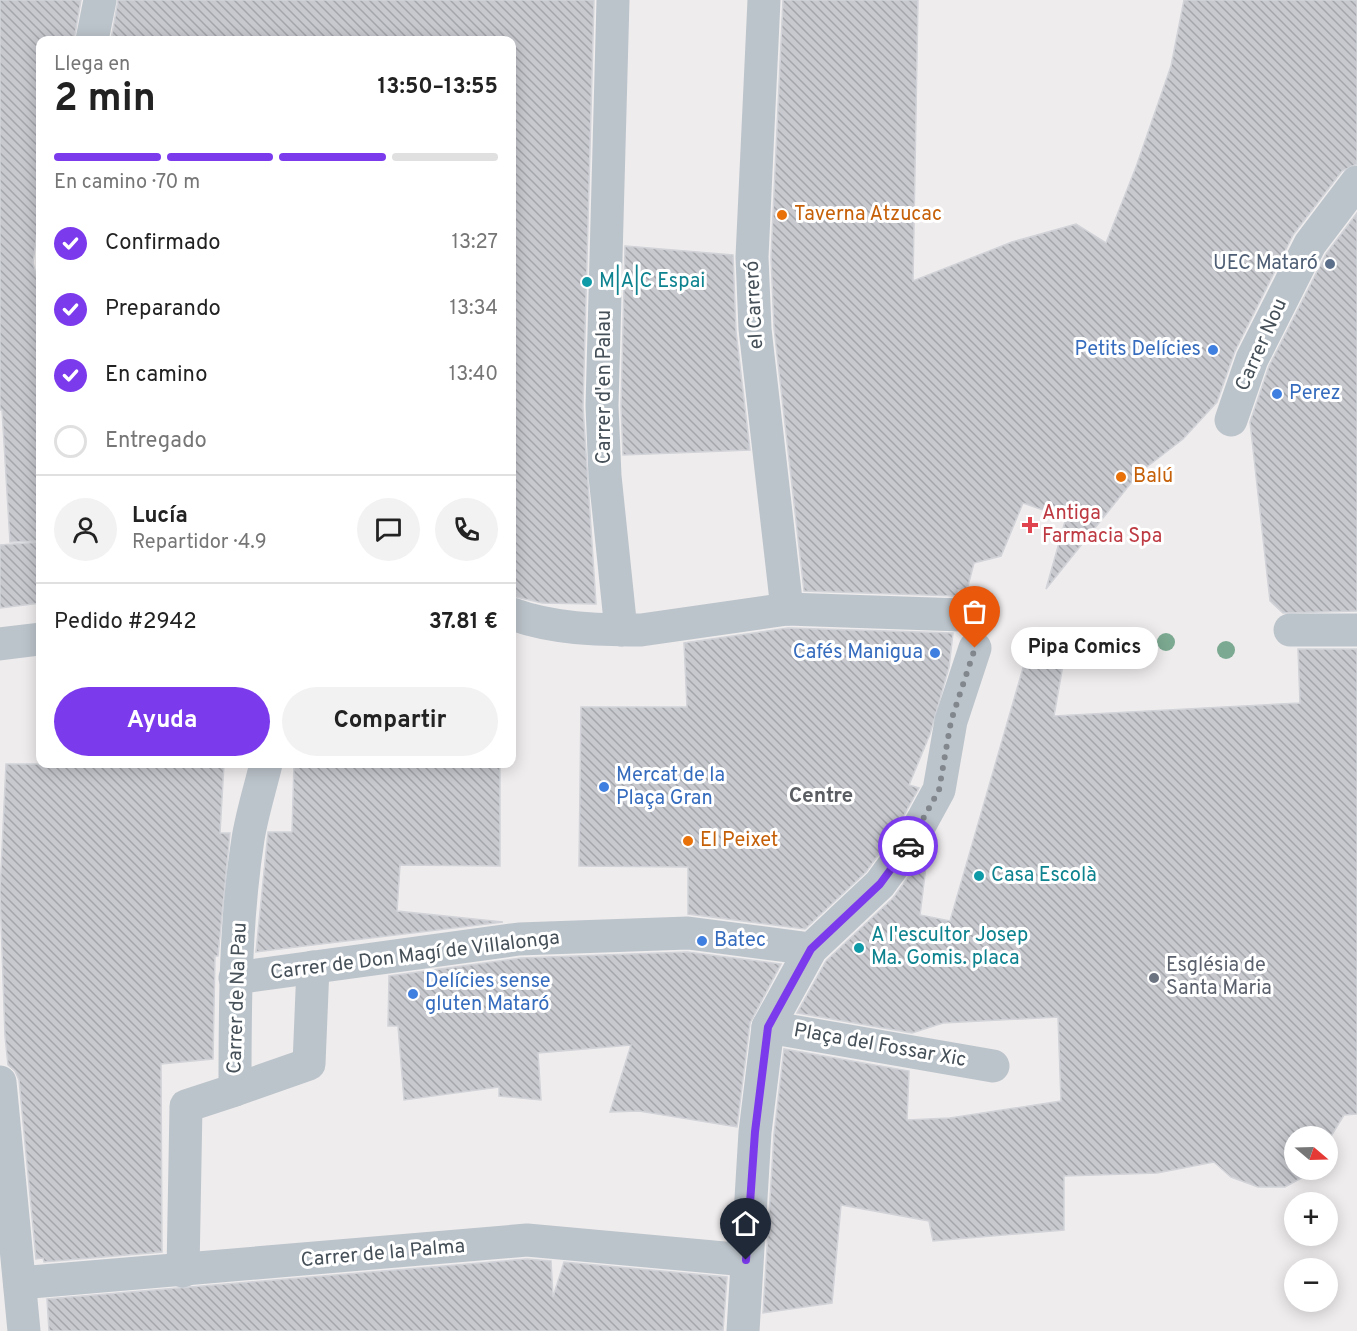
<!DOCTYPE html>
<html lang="es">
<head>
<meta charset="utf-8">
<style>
	:root { --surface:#fff; --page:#f2f2f2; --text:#222; --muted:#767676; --line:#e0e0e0; --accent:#7c3aed }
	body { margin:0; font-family:Overpass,sans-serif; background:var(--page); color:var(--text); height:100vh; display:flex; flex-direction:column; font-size:22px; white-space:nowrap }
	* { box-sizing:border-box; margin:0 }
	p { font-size:20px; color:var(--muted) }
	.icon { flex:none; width:33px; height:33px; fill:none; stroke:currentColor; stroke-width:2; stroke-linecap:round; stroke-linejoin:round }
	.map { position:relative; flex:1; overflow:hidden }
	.side { position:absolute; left:36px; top:36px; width:480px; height:732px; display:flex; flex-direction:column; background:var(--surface); border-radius:12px; box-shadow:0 3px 15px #0003 }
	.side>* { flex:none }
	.needle { width:39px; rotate:109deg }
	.controls { position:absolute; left:1284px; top:1126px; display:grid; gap:12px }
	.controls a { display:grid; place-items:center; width:54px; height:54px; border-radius:50%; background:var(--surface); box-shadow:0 3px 15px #0003; font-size:30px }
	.pin { position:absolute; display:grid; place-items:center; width:51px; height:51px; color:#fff; margin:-62px -26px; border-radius:50% 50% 50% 0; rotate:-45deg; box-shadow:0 0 6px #0007 }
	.pin .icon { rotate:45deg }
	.courier { position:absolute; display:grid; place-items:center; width:60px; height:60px; margin:-30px; border:4px solid #7c3aed; border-radius:50%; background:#fff; color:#222; box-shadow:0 2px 8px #0007 }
	.bubble { position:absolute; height:42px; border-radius:21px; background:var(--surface); box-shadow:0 3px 15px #0003; font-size:20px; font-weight:700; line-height:42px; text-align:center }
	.head em { font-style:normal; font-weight:700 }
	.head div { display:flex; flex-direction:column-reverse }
	.head { display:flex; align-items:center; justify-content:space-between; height:102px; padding:0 18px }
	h1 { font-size:39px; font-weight:700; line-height:45px }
	.bar { display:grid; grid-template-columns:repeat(4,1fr); gap:9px 6px; align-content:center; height:72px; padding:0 18px }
	.bar i { height:8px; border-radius:4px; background:var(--line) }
	.bar .active { background:var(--accent) }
	.bar p { grid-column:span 4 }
	.line { display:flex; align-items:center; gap:15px; padding:0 18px; border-top:2px solid var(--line) }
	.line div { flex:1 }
	.round { display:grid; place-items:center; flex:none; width:63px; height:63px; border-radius:32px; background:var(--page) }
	ol { padding:0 18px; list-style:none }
	li { display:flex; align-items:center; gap:18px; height:66px }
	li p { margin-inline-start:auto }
	li .icon { padding:6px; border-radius:50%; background:var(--accent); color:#fff; stroke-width:4 }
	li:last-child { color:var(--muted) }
	li i { width:33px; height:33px; border:3px solid var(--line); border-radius:50% }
	.cta { display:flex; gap:12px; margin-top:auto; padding:12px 18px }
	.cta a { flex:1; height:69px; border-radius:36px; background:var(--accent); color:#fff; font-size:24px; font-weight:700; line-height:69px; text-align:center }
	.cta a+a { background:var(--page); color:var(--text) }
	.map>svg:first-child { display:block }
	.building { fill:url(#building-back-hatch); stroke:#d1d3d8; stroke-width:1.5 }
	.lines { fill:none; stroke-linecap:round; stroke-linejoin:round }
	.minor { stroke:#bcc4cb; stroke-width:33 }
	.tree { fill:#7ca991 }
	.done { stroke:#81878c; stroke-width:6; stroke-dasharray:0 10.8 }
	.route { stroke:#7c3aed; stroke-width:8 }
	.food-dot { fill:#e8710a; stroke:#fff; stroke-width:2 }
	.service-dot { fill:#5c6f8a; stroke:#fff; stroke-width:2 }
	.culture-dot { fill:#0f9aa8; stroke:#fff; stroke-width:2 }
	.shop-dot { fill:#3f7fe0; stroke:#fff; stroke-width:2 }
	.health-dot { fill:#e0444e; stroke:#fff; stroke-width:2 }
	.worship-dot { fill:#6b7280; stroke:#fff; stroke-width:2 }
	.labels { text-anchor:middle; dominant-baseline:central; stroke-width:6; stroke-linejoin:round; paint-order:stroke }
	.food-label { font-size:20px; fill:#c56008; stroke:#fff; text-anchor:start }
	.service-label { font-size:20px; fill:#4e5e75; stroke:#fff; text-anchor:end }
	.culture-label { font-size:20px; fill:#0d838f; stroke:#fff; text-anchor:start }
	.street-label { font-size:20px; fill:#465058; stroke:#fff }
	.shop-label { font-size:20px; fill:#366cbe; stroke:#fff; text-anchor:start }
	.health-label { font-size:20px; fill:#be3a42; stroke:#fff; text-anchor:start }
	.worship-label { font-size:20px; fill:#5b616d; stroke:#fff; text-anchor:start }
	.neighbourhood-label { font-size:21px; font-weight:bold; fill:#5a5d61; stroke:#fff }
</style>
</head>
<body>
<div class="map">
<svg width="1357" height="1331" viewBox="0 0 1357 1331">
	<defs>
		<pattern id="building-back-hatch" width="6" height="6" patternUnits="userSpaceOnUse" patternTransform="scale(1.5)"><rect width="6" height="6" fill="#c7c9cf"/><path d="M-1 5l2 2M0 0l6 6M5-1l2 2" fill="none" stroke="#a3a6ab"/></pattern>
	</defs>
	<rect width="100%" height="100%" fill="#efeced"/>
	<g class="building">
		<polygon points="0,0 81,0 74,40 40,40 40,209 33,263 40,288 40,541 10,542 2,410 0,410"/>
		<polygon points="118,0 594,0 583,407 596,604 542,603 512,596 512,40 111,40"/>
		<polygon points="783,0 918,0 913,281 1012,242 1076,224 1106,243 1136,167 1171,66 1184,0 1357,0 1357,164 1342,171 1293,235 1235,351 1217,402 1183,439 1139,473 1046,589 1066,518 1023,503 1001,556 974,563 967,590 958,590 957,596 804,591 774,328 771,257"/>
		<polygon points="1357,213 1357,611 1283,613 1270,601 1250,422 1269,366 1326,254"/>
		<polygon points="625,246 733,255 736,331 750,450 623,455 621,406"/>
		<polygon points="40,542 40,603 0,608 0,545"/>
		<polygon points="788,628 953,633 949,667 930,734 909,785 919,788 894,833 866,872 805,929 688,914 688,867 579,866 581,707 687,707 684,643"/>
		<polygon points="1298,649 1357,649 1357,1114 1344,1115 1328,1141 1328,1137 1294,1137 1294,1170 1310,1170 1307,1175 1285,1187 1258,1187 1231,1177 1214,1162 1157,1173 1064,1176 1064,1230 933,1241 929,1221 841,1205 832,1303 763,1313 774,1134 784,1049 909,1071 907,1120 950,1118 1061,1101 1058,1017 943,1023 912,1033 797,1013 826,961 893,898 928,850 920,915 950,921 1025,661 1063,665 1054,716 1300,703"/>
		<polygon points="6,764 224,764 220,833 230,833 218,956 215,956 213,1059 161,1064 162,1252 44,1262 43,1258 36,1259 19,1080 15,1071 8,1065 5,1036 0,892"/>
		<polygon points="294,764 500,764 500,866 400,865 397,911 503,922 256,952 268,832 292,832"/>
		<polygon points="687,952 781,964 750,1023 737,1127 639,1111 610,1112 631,1045 538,1053 541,1100 499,1096 499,1087 404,1100 398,1026 388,1026 389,976 521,958"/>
		<polygon points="527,1259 551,1261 553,1297 564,1262 727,1277 723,1331 49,1331 47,1299"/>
	</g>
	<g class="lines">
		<g class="minor">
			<polyline points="613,0 602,406 605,476 621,630"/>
			<polyline points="764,0 752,257 755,329 787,609"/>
			<polyline points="92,40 100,0"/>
			<polyline points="1231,420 1252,359 1310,244 1357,182"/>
			<path d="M 512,614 C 553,629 597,630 641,630 L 787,609 L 962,615"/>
			<polyline points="1290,630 1357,630"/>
			<polyline points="0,644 40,639"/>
			<polyline points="235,978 519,939 688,933 811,949"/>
			<polyline points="768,1027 993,1066"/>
			<polyline points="0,1082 24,1331"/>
			<polyline points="235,1090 309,1064 313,967"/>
			<path d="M 183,1271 L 186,1106 L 235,1090 C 235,1007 235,922 248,839 C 252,814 260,789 266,764"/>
			<polyline points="20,1285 31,1282 527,1240 746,1260"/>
			<polyline points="743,1331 755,1132 768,1027 811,949 880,884 910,843 939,790 951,721 975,648"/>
		</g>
	</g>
	<g class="tree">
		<circle cx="1166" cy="642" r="9"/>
		<circle cx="1226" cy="650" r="9"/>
	</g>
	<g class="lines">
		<polyline class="done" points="908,846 939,790 951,721 975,648"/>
		<polyline class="route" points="746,1260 755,1132 768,1027 811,949 880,884 908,846"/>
	</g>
	<g class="food-dot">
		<circle cx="782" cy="215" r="6"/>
		<circle cx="1121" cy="477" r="6"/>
		<circle cx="688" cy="841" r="6"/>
	</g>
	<circle class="service-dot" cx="1330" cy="264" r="6"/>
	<g class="culture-dot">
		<circle cx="587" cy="282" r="6"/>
		<circle cx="979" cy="876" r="6"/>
		<circle cx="859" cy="948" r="6"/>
	</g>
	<g class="shop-dot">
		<circle cx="1213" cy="350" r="6"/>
		<circle cx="1277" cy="394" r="6"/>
		<circle cx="935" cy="653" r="6"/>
		<circle cx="604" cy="787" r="6"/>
		<circle cx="702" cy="941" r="6"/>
		<circle cx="413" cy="994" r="6"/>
	</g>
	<path class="health-dot" d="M1027 516h6v6h6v6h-6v6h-6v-6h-6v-6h6z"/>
	<circle class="worship-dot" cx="1154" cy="978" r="6"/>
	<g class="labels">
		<g class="food-label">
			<text x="794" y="215">Taverna Atzucac</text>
			<text x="1133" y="477">Balú</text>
			<text x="700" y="841">El Peixet</text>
		</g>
		<g class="service-label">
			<text x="1318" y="264">UEC Mataró</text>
		</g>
		<g class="culture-label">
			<text x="599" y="282">M|A|C Espai</text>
			<text x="991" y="876">Casa Escolà</text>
			<text x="871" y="936">A l'escultor Josep<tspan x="871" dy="23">Ma. Gomis. placa</tspan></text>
		</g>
		<g class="street-label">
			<text transform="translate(755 305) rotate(-93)">el Carreró</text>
			<text transform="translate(1262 345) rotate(-66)">Carrer Nou</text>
			<text transform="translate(605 387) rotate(-90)">Carrer d'en Palau</text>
			<text transform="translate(415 956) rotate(-7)">Carrer de Don Magí de Villalonga</text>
			<text transform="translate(238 998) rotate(-88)">Carrer de Na Pau</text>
			<text transform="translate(880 1046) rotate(10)">Plaça del Fossar Xic</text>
			<text transform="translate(383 1254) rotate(-5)">Carrer de la Palma</text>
		</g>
		<g class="shop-label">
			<text x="1201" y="350" text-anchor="end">Petits Delícies</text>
			<text x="1289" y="394">Perez</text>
			<text x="923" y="653" text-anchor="end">Cafés Manigua</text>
			<text x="616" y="776">Mercat de la<tspan x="616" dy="23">Plaça Gran</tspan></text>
			<text x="714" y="941">Batec</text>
			<text x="425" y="982">Delícies sense<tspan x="425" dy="23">gluten Mataró</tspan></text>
		</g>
		<g class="health-label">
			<text x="1042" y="514">Antiga<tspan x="1042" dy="23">Farmacia Spa</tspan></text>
		</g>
		<g class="worship-label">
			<text x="1166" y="966">Església de<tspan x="1166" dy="23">Santa Maria</tspan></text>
		</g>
		<g class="neighbourhood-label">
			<text x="821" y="796">Centre</text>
		</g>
	</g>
</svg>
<div class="controls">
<a><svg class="needle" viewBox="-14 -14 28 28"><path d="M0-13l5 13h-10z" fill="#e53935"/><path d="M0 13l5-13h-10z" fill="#767676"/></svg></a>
<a>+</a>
<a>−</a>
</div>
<div class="pin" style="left:975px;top:648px;background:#ea580c"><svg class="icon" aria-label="bag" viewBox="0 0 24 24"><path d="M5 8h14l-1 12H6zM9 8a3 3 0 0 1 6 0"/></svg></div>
<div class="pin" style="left:746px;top:1260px;background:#1f2937"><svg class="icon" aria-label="home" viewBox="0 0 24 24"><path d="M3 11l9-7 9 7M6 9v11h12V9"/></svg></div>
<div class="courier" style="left:908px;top:846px"><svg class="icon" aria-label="car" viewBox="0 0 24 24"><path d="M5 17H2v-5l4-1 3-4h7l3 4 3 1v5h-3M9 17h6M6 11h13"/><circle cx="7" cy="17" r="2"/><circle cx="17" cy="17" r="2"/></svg></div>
<div class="bubble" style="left:1011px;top:627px;width:147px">Pipa Comics</div>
<section class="side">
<div class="head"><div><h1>2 min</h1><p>Llega en</p></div><em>13:50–13:55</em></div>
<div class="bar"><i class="active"></i><i class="active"></i><i class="active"></i><i></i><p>En camino · 70 m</p></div>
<ol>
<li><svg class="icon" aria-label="check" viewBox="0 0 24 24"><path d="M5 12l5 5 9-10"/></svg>Confirmado<p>13:27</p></li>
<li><svg class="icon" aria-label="check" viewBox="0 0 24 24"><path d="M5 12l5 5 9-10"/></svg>Preparando<p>13:34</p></li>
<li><svg class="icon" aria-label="check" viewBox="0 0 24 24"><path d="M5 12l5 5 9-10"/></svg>En camino<p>13:40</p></li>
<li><i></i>Entregado</li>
</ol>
<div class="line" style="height:108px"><a class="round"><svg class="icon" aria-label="person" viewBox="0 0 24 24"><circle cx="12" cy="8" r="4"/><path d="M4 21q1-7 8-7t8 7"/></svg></a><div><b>Lucía</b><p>Repartidor · 4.9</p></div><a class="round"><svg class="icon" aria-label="chat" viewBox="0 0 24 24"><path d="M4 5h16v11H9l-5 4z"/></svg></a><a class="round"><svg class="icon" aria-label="phone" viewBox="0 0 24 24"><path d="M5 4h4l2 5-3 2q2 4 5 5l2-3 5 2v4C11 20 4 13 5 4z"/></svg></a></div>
<div class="line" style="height:78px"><div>Pedido #2942</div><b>37.81 €</b></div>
<div class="cta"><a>Ayuda</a><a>Compartir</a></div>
</section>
</div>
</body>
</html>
